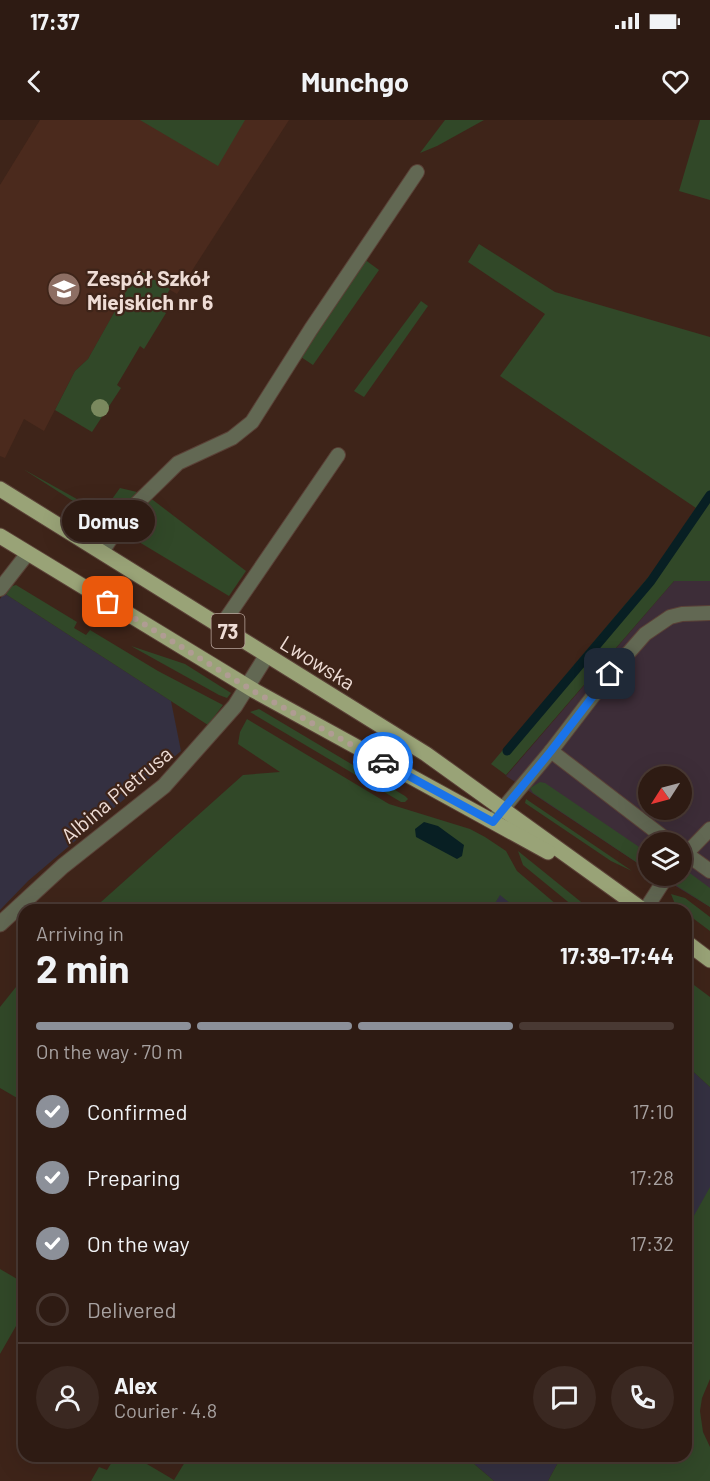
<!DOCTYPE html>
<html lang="en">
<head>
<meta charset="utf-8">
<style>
	:root { --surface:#2e1b13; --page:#3a2821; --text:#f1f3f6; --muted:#a7a1a0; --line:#493933; --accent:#8c9099 }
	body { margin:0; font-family:Barlow,sans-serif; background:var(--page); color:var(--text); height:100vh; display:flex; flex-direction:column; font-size:22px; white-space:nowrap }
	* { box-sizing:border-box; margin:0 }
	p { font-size:20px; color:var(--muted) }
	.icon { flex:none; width:33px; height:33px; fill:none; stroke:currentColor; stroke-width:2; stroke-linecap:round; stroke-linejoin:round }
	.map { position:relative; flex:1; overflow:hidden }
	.side { position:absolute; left:18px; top:784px; width:674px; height:558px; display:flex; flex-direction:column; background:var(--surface); border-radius:18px; box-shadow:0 6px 24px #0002,0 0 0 2px var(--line) }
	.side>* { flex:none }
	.needle { width:39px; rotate:234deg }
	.tools { position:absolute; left:638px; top:646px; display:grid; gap:12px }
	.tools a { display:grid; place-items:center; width:54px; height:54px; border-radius:50%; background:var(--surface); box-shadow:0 6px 24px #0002,0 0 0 2px var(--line); font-size:30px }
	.pin { position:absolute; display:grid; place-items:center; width:51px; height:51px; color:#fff; margin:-26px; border-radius:12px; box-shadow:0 3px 9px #0006 }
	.courier { position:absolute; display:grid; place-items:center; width:60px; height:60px; margin:-30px; border:4px solid #1a73e8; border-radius:50%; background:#fff; color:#222; box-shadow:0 2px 8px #0007 }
	.bubble { position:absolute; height:42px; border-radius:21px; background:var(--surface); box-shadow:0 6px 24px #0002,0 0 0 2px var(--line); font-size:20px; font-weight:700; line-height:42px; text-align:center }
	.summary em { font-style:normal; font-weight:700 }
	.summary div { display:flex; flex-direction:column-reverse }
	.summary { display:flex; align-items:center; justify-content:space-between; height:102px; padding:0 18px }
	h1 { font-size:39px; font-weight:700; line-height:45px }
	.bar { display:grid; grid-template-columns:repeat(4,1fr); gap:9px 6px; align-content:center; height:72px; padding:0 18px }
	.bar i { height:8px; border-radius:4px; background:var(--line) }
	.bar .selected { background:var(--accent) }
	.bar p { grid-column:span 4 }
	.line { display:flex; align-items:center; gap:15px; padding:0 18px; border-top:2px solid var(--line) }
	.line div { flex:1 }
	.round { display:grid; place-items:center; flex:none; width:63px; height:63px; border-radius:32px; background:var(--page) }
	ol { padding:0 18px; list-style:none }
	li { display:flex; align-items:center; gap:18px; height:66px }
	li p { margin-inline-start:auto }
	li .icon { padding:6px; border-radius:50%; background:var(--accent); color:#fff; stroke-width:4 }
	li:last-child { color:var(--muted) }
	li i { width:33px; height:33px; border:3px solid var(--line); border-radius:50% }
	.status { display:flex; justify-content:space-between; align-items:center; height:42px; padding:0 30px; background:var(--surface); direction:ltr }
	.status svg { height:16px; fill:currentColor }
	header { display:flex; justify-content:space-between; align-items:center; height:78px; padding:0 18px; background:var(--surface); font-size:27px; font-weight:700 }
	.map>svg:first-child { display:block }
	.commercial { fill:#343041 }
	.industrial { fill:#3d2d38; fill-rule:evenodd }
	.built { fill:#4b2a1d }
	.green { fill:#314828 }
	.water { fill:#081f23 }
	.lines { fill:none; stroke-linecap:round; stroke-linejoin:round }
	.stream { stroke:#081f23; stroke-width:9 }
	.lane-casing { stroke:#5a4137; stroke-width:16 }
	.street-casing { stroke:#5a4137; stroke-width:17 }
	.primary-casing { stroke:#5a4137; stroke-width:17 }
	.lane { stroke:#626853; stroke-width:14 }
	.street { stroke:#626853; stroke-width:15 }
	.primary { stroke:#99a377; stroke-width:15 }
	.tree { fill:#7a895e }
	.done { stroke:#b09c93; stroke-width:6; stroke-dasharray:0 10.8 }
	.route { stroke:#1a73e8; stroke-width:8 }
	.labels { text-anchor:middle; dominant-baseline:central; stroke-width:4.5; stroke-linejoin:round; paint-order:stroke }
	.shield { fill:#3e2419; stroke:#b9a59d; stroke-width:1.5 }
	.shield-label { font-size:20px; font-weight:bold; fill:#eedcd5 }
	.poi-label { font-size:21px; font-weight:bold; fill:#eedcd5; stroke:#3e2419; text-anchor:start }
	.street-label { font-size:21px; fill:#eedcd5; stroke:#3e2419 }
</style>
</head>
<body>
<div class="status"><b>17:37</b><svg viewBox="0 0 49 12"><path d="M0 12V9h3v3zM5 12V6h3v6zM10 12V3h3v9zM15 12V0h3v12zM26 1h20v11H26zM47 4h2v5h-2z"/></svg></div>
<header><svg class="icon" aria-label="back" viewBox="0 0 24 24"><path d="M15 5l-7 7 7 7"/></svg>Munchgo<svg class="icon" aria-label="heart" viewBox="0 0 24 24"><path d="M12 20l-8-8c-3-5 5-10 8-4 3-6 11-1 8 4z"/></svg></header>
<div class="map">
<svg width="710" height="1361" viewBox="0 0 710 1361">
	<rect width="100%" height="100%" fill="#3e2419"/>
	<g class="commercial">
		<polygon points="4,473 171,581 181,631 28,761 0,790 0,479"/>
		<polygon points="500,774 518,790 491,790"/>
		<polygon points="686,945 710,967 710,1068 686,1111"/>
		<polygon points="466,1337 561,1337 548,1361 494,1361"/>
	</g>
	<path class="industrial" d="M 674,461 L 710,461 L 710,787 L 659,756 L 681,756 L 681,723 L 648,723 L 648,750 L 506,656 ZM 648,657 L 681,657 L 681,690 L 648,690 Z"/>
	<polygon class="built" points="40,0 289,0 177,174 138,151 88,239 75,251 44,311 24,299 5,338 0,336 0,65"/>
	<g class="green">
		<polygon points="140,0 245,0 218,46"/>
		<polygon points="445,0 484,0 437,26 420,33"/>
		<polygon points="700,0 710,0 710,80 679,71"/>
		<polygon points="479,124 555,172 710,217 710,461 674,461 506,655 491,644 651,454 696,388 500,256 545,194 468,142"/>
		<polygon points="364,139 379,150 313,245 301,237"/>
		<polygon points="138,150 170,169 159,188 166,193 144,229 140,226 117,265 121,268 92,312 55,290 75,251 88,239"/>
		<polygon points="421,181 428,186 364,277 354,271"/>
		<polygon points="23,349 102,393 120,368 137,372 109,404"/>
		<polygon points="149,377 246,451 229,476 124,413 126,405"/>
		<polygon points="16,465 77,502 74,508 86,515 90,510 158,551 223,585 208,605 4,473 9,467"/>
		<polygon points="131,526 185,544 231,573 227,578 219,575"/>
		<polygon points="259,589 405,676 408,679 405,682 401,682 250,592"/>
		<polygon points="247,599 389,684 470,709 485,717 506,731 517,751 563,790 518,790 500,775 491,790 92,790 243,655 280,652 238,624 240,612"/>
		<polygon points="540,662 545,663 648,733 648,750 533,673 530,668"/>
		<polygon points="526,679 632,751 611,741 525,683"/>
		<polygon points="518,731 591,790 578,790 523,745"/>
		<polygon points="687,751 710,768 710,787 677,766 677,757"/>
		<polygon points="671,774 685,778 710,797 710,811 686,793 686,790 675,784"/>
		<polygon points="24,857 24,982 0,968 0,887"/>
		<polygon points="686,859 710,877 710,967 686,945"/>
		<polygon points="710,1067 710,1259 702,1278 700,1291 703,1312 710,1327 710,1361 548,1361 561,1337 686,1336 686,1110"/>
		<polygon points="0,1149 24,1163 24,1192 0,1234"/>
		<polygon points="115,1337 135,1337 174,1360 188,1337 466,1337 494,1361 91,1361 99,1347 107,1350"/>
	</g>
	<polygon class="water" points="424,702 438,706 464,725 462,736 457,739 416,717 415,709"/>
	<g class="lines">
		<polyline class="stream" points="507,631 651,461 710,375"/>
		<defs>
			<g id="lane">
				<polyline points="102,432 128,392 178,343 232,318 252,302 311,209 417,52"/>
				<polyline points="0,469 28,433"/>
				<polyline points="221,506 338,335"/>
				<polyline points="551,631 671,723"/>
				<polyline points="496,697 551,631 610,554 645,514 670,497 682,494 710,493"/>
				<polyline points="681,730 710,751"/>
				<polyline points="681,739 710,709"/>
				<polyline points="645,790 667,756"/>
			</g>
			<polyline id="street" points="0,804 63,746 164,666 235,586 267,535"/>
			<g id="primary">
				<polyline points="0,369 426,634 643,790"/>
				<polyline points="0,416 255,571 548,732"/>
				<polyline points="686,822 710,840"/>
			</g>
		</defs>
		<use href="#lane" class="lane-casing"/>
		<use href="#street" class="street-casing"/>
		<use href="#primary" class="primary-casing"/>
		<use href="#lane" class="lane"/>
		<use href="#street" class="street"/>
		<use href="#primary" class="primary"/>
	</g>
	<circle class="tree" cx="100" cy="288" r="9"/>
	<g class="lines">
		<polyline class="done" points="108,482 255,572 383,642"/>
		<polyline class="route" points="383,642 493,702 551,631 610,554"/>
	</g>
	<defs>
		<symbol id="school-disc" viewBox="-11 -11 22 22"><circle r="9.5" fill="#8d6e63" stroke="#3e2419"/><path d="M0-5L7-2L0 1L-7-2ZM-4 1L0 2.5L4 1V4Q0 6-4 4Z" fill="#fff"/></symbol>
	</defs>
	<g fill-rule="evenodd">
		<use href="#school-disc" x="45" y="150" width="38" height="38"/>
	</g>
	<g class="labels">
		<rect class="shield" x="211.5" y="494" width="33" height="34" rx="4.5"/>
		<g class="shield-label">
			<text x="228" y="511">73</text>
		</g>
		<g class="poi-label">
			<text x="87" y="157">Zespół Szkół<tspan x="87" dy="24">Miejskich nr 6</tspan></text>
		</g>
		<g class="street-label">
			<text transform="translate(318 542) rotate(32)">Lwowska</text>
			<text transform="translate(116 674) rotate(-40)">Albina Pietrusa</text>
		</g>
	</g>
</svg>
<div class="tools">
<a><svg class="needle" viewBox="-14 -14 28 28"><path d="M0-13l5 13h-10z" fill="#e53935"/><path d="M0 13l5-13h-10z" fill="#a7a1a0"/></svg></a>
<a><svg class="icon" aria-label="layers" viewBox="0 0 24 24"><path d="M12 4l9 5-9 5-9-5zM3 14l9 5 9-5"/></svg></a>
</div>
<div class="pin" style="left:108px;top:482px;background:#ea580c"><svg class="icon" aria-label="bag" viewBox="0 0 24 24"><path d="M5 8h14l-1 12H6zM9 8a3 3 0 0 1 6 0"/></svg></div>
<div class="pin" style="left:610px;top:554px;background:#1f2937"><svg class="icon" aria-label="home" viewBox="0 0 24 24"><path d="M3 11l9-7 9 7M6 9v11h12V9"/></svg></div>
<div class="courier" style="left:383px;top:642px"><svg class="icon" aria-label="car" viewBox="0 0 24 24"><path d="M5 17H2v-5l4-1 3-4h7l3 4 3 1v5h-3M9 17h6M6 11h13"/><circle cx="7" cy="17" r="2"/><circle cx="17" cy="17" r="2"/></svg></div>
<div class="bubble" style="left:62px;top:380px;width:93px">Domus</div>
<section class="side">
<div class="summary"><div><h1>2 min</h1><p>Arriving in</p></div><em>17:39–17:44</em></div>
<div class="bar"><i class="selected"></i><i class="selected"></i><i class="selected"></i><i></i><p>On the way · 70 m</p></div>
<ol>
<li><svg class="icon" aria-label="check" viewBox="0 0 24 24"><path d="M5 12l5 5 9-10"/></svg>Confirmed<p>17:10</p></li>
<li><svg class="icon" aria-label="check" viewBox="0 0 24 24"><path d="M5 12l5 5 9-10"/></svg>Preparing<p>17:28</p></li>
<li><svg class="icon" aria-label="check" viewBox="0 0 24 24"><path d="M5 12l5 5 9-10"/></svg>On the way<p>17:32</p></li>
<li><i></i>Delivered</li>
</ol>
<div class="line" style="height:108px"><a class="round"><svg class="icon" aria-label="person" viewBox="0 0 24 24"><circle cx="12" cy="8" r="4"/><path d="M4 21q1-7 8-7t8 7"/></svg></a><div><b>Alex</b><p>Courier · 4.8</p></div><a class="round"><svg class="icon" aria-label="chat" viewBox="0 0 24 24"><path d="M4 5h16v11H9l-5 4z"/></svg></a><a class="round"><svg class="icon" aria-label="phone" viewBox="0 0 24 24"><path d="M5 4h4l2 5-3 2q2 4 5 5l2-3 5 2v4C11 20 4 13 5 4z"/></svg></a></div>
</section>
</div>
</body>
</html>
